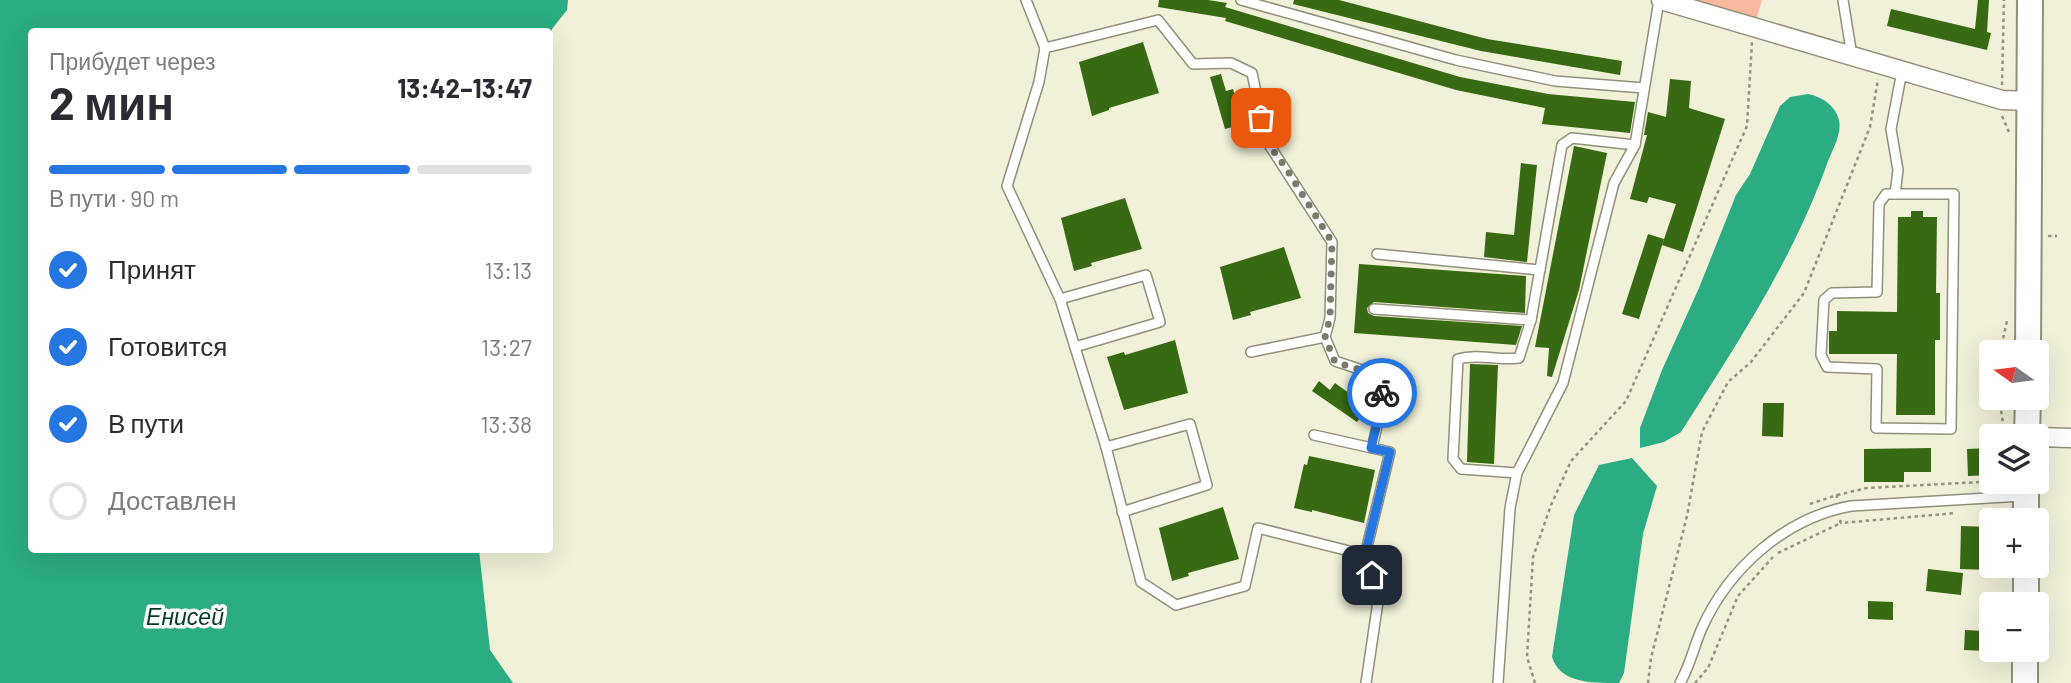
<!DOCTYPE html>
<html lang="ru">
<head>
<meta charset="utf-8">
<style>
	:root { --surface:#fff; --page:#f2f2f3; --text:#2b2b33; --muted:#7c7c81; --line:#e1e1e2; --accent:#2576e1 }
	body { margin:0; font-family:Barlow,sans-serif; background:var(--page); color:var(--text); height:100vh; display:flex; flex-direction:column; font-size:26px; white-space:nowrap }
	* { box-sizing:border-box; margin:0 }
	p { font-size:23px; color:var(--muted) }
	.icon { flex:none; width:38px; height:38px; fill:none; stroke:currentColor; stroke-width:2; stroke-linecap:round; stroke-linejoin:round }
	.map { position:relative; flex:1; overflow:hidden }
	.side { position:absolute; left:28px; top:28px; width:525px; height:525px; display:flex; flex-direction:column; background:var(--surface); border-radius:7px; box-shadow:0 7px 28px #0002 }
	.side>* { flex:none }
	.needle { width:46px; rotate:284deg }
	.tools { position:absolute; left:1979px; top:340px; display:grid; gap:14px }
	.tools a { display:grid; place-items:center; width:70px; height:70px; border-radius:7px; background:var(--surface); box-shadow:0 7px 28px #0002; font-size:35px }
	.pin { position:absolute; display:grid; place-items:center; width:60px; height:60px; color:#fff; margin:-30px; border-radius:14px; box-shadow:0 4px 10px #0006 }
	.courier { position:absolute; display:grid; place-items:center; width:70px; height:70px; margin:-35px; border:5px solid #2576e1; border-radius:50%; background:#fff; color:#222; box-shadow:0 2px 9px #0007 }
	.summary em { font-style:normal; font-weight:700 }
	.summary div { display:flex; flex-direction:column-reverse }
	.summary { display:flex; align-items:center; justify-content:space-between; height:119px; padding:0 21px }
	h1 { font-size:46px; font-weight:700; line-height:52px }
	.bar { display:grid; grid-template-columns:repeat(4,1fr); gap:10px 7px; align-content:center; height:84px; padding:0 21px }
	.bar i { height:9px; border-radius:5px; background:var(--line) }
	.bar .active { background:var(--accent) }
	.bar p { grid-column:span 4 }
	ol { padding:0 21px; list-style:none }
	li { display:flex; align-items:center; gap:21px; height:77px }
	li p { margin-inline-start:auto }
	li .icon { padding:7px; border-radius:50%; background:var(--accent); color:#fff; stroke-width:4 }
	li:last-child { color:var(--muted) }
	li i { width:38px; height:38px; border:4px solid var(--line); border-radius:50% }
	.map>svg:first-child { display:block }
	.green { fill:#f8b99f }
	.water { fill:#2bac82 }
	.building { fill:#386a14 }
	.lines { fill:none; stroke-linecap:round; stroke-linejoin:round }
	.service-casing { stroke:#91907a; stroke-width:12 }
	.minor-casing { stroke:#91907a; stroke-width:21 }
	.secondary-casing { stroke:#91907a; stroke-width:28 }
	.path { stroke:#949483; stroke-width:2.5; stroke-dasharray:3.5 3.5; stroke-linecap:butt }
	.service { stroke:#fff; stroke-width:9 }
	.minor { stroke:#fff; stroke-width:18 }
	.secondary { stroke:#fff; stroke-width:24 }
	.done { stroke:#7b7a6b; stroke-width:7; stroke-dasharray:0 12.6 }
	.route { stroke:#2576e1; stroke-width:9 }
	.labels { text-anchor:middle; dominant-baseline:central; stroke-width:7; stroke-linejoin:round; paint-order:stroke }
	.water-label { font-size:23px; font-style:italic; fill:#023928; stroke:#fff }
</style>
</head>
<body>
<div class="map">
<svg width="2071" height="683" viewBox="0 0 2071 683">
	<rect width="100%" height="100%" fill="#f1f0d8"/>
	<polygon class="green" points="1684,0 1762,0 1756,20"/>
	<g class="water">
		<polygon points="0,0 568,0 567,10 552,29 550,46 550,32 32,32 32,550 479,550 490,650 513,683 0,683"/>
		<path d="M 1808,94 C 1822,97 1835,105 1839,120 C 1842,133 1833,149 1828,161 C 1794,258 1736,345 1681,432 L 1664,442 L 1640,448 L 1640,428 L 1662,370 L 1699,288 L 1736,195 L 1750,174 L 1780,106 L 1790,97 Z"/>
		<path d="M 1632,458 L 1657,486 L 1643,534 L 1624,673 L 1619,683 C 1590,683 1560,683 1552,657 L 1574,515 L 1599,465 Z"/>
	</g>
	<g class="building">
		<polygon points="1159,0 1208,0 1227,3 1225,7 1460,77 1548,94 1635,102 1630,133 1542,124 1545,108 1456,90 1225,21 1226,18 1158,7"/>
		<polygon points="1294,0 1339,0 1487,39 1622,61 1620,75 1481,51 1293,4"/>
		<polygon points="1978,0 1989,0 1987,32 1991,33 1987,50 1887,26 1891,9 1975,29"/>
		<polygon points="1143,42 1159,93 1109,108 1109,110 1092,116 1079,62"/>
		<polygon points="1221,74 1226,91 1233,89 1239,110 1232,112 1236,126 1225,129 1210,77"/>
		<polygon points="1670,79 1691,81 1689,108 1725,119 1683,252 1662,245 1676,204 1649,197 1647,203 1630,199 1647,135 1644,135 1648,112 1666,117"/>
		<polygon points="1574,146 1607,153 1579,290 1552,377 1547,376 1549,348 1535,347"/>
		<polygon points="1521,163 1537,165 1527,262 1484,257 1486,232 1514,235"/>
		<polygon points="1125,198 1142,249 1091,263 1092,266 1074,271 1061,218"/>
		<polygon points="1911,211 1923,211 1923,217 1937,217 1936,293 1940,293 1940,340 1935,340 1935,415 1896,415 1897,354 1829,354 1829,331 1837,331 1837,311 1897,312 1898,217 1911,217"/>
		<polygon points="1648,234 1664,239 1639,319 1622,314"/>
		<polygon points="1284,247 1301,298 1250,312 1251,315 1233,320 1220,267"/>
		<polygon points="1359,264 1526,276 1525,313 1374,302 1367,308 1368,313 1374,316 1522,326 1516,345 1354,333"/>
		<polygon points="1175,340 1188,393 1124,410 1107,357 1124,352 1125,355"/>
		<polygon points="1470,364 1498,365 1494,464 1467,462"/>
		<polygon points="1319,381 1330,390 1335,383 1368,407 1357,422 1312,391"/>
		<polygon points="1763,403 1784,403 1783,437 1762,436"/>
		<polygon points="1931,448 1931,472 1904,472 1904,482 1864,482 1864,449"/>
		<polygon points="1991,448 1992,475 1968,476 1967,449"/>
		<polygon points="1309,456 1375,470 1364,523 1312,510 1312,512 1294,508 1304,464 1307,465"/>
		<polygon points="1223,507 1239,559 1188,573 1189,576 1172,581 1159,528"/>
		<polygon points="1961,526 1991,527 1990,570 1960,569"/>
		<polygon points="1928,569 1963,573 1961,595 1926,591"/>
		<polygon points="1868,601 1893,602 1893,620 1868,619"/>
		<polygon points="1965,630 1986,631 1985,651 1964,650"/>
	</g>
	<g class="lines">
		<defs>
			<g id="service">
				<polyline points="1026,0 1045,48"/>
				<polyline points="1241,0 1456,60 1555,81 1644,88"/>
				<polyline points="1843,0 1852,56"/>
				<polygon points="1886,194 1954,194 1951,429 1876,428 1877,369 1827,367 1821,355 1824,300 1832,293 1877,292 1879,204"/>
				<polyline points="1895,194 1898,170 1891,129 1902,71"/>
				<polyline points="1377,254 1540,270"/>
				<polyline points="1060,299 1146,275 1160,322 1075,347"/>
				<polyline points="1374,309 1531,320 1562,145 1572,138 1635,145"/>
				<polyline points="1251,352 1325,337"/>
				<polyline points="1314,435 1372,448"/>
				<polyline points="1106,447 1190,424 1207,485 1122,512"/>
				<path d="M 1517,473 L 1461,469 L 1453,459 L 1458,359 C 1478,353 1499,361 1519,358 L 1531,320"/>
				<polyline points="1365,555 1258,528 1245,586 1176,605 1141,582 1106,447 1060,299 1007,186 1039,82 1045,48 1158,20 1193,64 1231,63 1252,73 1266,140 1332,242 1330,318 1325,337 1335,361 1374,374 1384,396 1372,448 1390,452 1365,555 1379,595 1366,683"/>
				<polyline points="1498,683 1510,508 1517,473 1563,383 1614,183 1635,145 1659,0"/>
				<path d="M 1680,683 C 1690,666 1694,646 1702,628 C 1729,568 1785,518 1851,506 L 2023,496"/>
			</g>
			<g id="minor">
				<polyline points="1661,0 2002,100 2030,101"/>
				<polyline points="2037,437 2071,438"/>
			</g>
			<g id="secondary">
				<polyline points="2028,352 2030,0"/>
				<polyline points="2027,436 2028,397"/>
				<polyline points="2026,520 2026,481"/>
				<polyline points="2026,604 2026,565"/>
				<polyline points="2025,683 2025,649"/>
			</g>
		</defs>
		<use href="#service" class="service-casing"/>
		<use href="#minor" class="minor-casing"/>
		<use href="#secondary" class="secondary-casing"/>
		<g class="path">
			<polyline points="2002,85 2004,0"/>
			<polyline points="2002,116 2009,132"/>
			<polyline points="2048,236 2057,236"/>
			<polyline points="2000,352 2007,321"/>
			<polyline points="1999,397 2005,436"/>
			<polyline points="1837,495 1867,488 2000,481"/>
			<polyline points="1810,504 1837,495 1837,499"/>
			<polyline points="1840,520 1841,523 1956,513"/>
			<polyline points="1778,553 1841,523"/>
			<polyline points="1535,683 1527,657 1533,557 1551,505 1571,461 1626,401 1747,126 1752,42"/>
			<polyline points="1648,683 1651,658 1687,516 1702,432 1728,382 1751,362 1804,293 1870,127 1878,79"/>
			<polyline points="1695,683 1708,668 1738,596 1773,557"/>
		</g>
		<use href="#service" class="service"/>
		<use href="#minor" class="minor"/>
		<use href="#secondary" class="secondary"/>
	</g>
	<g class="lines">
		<polyline class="done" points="1261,118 1266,141 1286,168 1332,242 1330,318 1325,337 1335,362 1374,374 1382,393"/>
		<polyline class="route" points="1372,575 1365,555 1390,452 1371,448 1384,396 1382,393"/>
	</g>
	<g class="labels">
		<g class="water-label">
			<text x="185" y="616">Енисей</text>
		</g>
	</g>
</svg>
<div class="tools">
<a><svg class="needle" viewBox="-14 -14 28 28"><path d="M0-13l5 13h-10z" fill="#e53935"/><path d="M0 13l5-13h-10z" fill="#7c7c81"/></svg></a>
<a><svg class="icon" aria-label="layers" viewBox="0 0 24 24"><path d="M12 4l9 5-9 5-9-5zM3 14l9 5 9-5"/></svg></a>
<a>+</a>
<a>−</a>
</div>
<div class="pin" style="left:1261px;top:118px;background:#ea580c"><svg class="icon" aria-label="bag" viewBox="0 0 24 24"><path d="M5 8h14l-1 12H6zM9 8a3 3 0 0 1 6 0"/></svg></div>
<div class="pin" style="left:1372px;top:575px;background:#1f2937"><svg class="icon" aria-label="home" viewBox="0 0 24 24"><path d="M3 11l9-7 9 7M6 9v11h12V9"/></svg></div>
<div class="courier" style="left:1382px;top:393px"><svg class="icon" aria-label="bike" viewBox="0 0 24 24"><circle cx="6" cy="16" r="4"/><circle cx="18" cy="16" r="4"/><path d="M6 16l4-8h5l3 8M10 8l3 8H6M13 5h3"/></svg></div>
<section class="side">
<div class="summary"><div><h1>2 мин</h1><p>Прибудет через</p></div><em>13:42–13:47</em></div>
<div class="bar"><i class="active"></i><i class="active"></i><i class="active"></i><i></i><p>В пути · 90 m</p></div>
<ol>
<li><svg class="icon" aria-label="check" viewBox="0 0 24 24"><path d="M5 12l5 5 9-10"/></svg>Принят<p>13:13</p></li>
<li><svg class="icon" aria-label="check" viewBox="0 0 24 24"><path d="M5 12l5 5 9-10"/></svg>Готовится<p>13:27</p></li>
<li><svg class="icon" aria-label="check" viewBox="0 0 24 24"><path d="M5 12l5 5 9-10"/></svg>В пути<p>13:38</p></li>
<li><i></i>Доставлен</li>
</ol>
</section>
</div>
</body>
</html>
